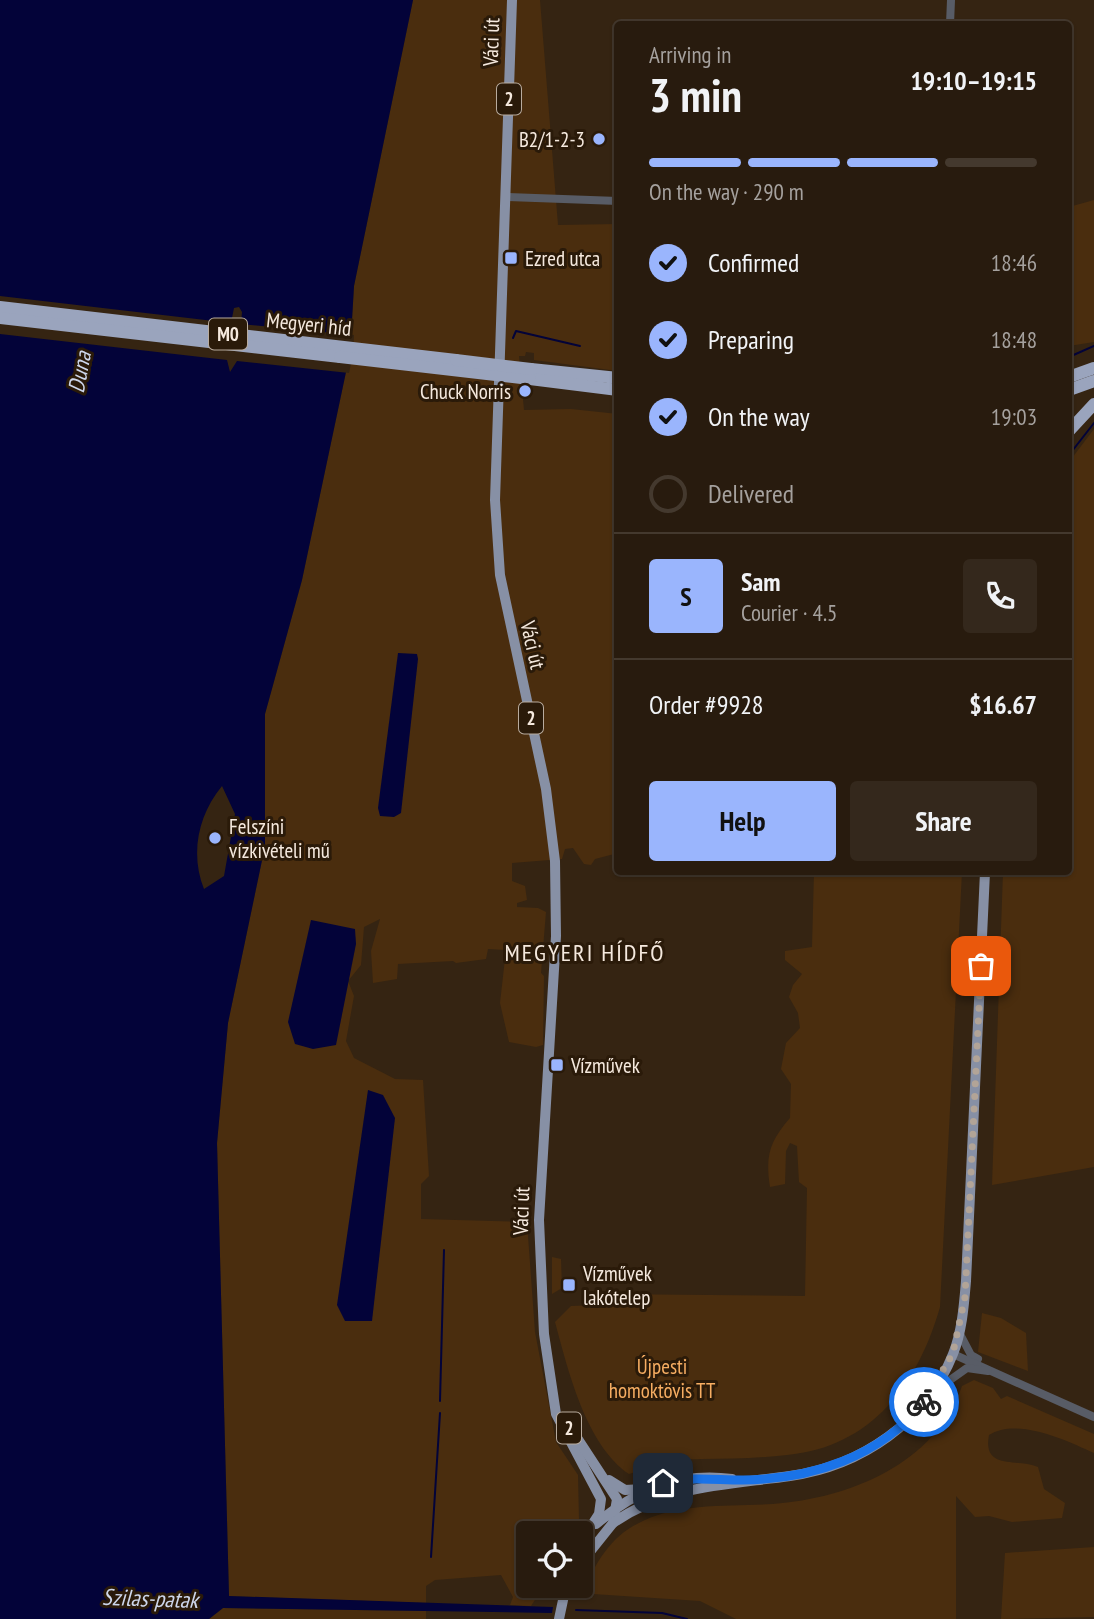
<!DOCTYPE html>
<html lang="en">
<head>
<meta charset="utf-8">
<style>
	:root { --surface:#281b0e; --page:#34281c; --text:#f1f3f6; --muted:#a5a19e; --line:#44392e; --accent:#9ab5fd }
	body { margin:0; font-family:"PT Sans Narrow",sans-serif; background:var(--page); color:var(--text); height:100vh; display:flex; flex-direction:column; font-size:26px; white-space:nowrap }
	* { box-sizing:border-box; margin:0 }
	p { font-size:23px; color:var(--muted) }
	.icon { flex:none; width:38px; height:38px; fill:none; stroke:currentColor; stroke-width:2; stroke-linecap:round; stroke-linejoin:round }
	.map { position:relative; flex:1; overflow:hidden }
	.drawer { position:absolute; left:614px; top:21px; width:458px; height:854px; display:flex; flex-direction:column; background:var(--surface); border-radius:7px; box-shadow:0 2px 5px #0004,0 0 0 2px var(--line) }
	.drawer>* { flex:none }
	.fabs { position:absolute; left:516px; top:1521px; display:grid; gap:14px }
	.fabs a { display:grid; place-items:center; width:77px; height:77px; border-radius:7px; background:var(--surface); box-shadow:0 2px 5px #0004,0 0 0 2px var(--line); font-size:35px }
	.pin { position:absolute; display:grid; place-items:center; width:60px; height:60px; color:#fff; margin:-30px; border-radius:14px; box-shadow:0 4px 10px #0006 }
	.courier { position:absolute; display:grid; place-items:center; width:70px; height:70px; margin:-35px; border:5px solid #1a73e8; border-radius:50%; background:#fff; color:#222; box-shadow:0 2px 9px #0007 }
	.overview em { font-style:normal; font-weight:700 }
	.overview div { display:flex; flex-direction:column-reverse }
	.overview { display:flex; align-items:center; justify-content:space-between; height:119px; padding:0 35px }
	h1 { font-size:46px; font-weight:700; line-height:52px }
	.bar { display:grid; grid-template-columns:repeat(4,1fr); gap:10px 7px; align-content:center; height:84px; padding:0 35px }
	.bar i { height:9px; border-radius:5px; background:var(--line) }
	.bar .active { background:var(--accent) }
	.bar p { grid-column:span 4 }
	.line { display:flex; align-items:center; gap:18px; padding:0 35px; border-top:2px solid var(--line) }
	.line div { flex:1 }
	.round { display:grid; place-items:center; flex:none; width:74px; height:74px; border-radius:7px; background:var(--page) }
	ol { padding:0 35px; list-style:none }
	li { display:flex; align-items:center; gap:21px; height:77px }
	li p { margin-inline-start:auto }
	li .icon { padding:7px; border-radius:50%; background:var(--accent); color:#111; stroke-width:4 }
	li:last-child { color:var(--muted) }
	li i { width:38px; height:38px; border:4px solid var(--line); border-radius:50% }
	.cta { display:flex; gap:14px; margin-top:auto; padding:14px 35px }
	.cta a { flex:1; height:80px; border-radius:7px; background:var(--accent); color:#111; font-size:28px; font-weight:700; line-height:80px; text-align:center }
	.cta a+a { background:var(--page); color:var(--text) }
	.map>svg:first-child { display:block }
	.green { fill:#4a2d0e }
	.water { fill:#030339; fill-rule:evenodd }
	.pier { fill:#352412 }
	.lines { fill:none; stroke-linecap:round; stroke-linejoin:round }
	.stream { stroke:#030339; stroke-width:2 }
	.minor { stroke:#585c66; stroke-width:8 }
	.major { stroke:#8790a5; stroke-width:10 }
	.highway { stroke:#9aa4bd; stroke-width:12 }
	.highway-bridge { stroke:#9aa4bd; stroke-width:12 }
	.done { stroke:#b2a497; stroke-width:7; stroke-dasharray:0 12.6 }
	.route { stroke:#1a73e8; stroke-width:9 }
	.poi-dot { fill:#9ab5fd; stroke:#2a1a09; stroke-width:2.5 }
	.labels { text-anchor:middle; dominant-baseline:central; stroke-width:6; stroke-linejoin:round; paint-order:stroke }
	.shield { fill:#2a1a09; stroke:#b8ab9e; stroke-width:2 }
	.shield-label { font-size:19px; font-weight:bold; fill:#f5e9de }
	.street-label { font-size:21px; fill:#f5e9de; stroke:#2a1a09 }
	.poi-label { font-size:21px; fill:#f5e9de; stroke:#2a1a09; text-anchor:start }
	.park-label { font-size:21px; fill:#f6ad62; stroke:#2a1a09 }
	.water-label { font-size:23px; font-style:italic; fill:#cdd6eb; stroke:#2a1a09 }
	.quarter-label { font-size:24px; letter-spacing:2px; fill:#f5e9de; stroke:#2a1a09 }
</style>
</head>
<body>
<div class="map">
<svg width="1094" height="1619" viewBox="0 0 1094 1619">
	<rect width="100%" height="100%" fill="#352412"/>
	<g class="green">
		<polygon points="413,0 540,0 558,225 618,224 618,371 534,360 534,353 526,352 525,356 519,356 524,410 571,409 618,414 618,853 595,859 591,865 584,864 573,848 565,849 562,859 512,863 512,881 525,886 527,900 517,903 517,907 538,908 546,912 541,973 544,976 543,1045 536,1047 509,1042 500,1003 506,950 488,949 486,959 456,963 453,961 398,964 397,979 373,983 371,951 380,919 364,927 361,965 348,981 354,996 346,1041 354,1058 395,1079 423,1080 429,1176 421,1184 421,1219 527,1222 535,1332 556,1442 578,1475 579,1520 574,1533 528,1533 528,1586 553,1586 552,1590 538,1595 531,1606 510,1605 513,1597 501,1575 435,1580 426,1586 426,1603 229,1596 217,1143 228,1023 265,846 265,714 302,580 350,353 354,286"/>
		<polygon points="1094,200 1094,342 1069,346 1069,207"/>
		<polygon points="1094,429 1094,1167 992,1185 1003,872 1069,872 1069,462"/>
		<path d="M 814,872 L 962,872 L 940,1307 C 918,1384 872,1447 787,1455 C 759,1458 730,1459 701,1459 C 693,1460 683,1458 675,1459 C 660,1462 644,1470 629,1474 C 586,1445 568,1370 555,1322 L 571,1306 L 598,1305 L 599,1294 L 805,1296 L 807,1188 L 799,1182 L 797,1146 L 790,1143 L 786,1151 L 785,1184 L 770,1187 C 765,1155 770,1141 790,1118 L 791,1084 L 781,1069 L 786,1043 L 800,1028 L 798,1013 L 789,997 L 793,985 L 802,974 L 785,960 L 785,951 L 812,947 Z"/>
		<polygon points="552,1257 561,1259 562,1288 552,1294"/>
		<polygon points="982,1313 1001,1318 1026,1333 1028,1371 978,1352"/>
		<path d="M 974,1380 L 993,1388 L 1001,1399 L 1007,1396 L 1094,1434 L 1094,1453 C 1066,1440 1017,1417 989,1435 C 982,1471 1018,1458 1038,1467 L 1044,1489 L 1065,1503 L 1062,1518 L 1012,1522 L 989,1516 L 975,1517 L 956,1496 L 956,1619 L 736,1619 L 700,1601 L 593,1594 L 585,1589 C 595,1563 611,1537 637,1524 C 677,1502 729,1507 773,1504 C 850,1498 935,1464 962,1386 Z"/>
		<polygon points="1094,1547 1094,1617 1001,1619 1005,1553"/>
		<polygon points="223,1608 426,1611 426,1619 209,1619"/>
	</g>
	<g class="water">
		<path d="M 0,0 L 413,0 L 354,286 L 350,353 L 302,580 L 265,714 L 265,846 L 228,1023 L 217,1143 L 229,1596 L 553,1607 L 552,1613 L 223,1608 L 209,1619 L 0,1619 ZM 222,786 L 235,814 L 224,876 L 204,889 C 190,854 198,815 222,786 Z"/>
		<polygon points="398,653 417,654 418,659 401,813 394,817 380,816 378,808"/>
		<polygon points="311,920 355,929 356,944 336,1045 313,1049 295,1044 288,1022"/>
		<polygon points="368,1090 383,1095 395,1118 372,1321 345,1321 337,1305"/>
	</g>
	<polygon class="pier" points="0,296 231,323 234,308 239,307 242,312 241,324 354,335 353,354 349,373 237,361 230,372 227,360 0,334"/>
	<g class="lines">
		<g class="stream">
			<polyline points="513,338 516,331 580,346"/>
			<polyline points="1069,357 1094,346"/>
			<polyline points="1069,455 1094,423"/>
			<polyline points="440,1401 444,1250"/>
			<polyline points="431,1557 440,1413"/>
			<polyline points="576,1610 662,1613 687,1619"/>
		</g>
		<g class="minor">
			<polyline points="950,24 951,0"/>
			<polyline points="505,197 618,201"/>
			<polyline points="960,1334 971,1355 978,1359"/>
			<polyline points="953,1354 1094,1417"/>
			<polyline points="936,1390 967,1368 988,1371"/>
		</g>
		<g class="major">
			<polyline points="512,0 495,500 500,575 546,789 555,861 556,936 539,1220 544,1334 556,1414 601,1499 599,1514 581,1542"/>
			<polyline points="568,1424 617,1499 613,1523 581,1563"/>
			<polyline points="609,1480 625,1490 643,1489"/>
			<path d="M 613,1523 C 668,1485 727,1485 790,1476 C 861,1466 926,1422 953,1354 C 962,1332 964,1305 966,1281 L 985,872"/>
			<path d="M 596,1524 C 636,1490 678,1472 732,1479"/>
			<polyline points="559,1619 566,1586"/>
		</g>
		<g class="highway">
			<polyline points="0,307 456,360"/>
			<polyline points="0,318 340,357"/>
			<polyline points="531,369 618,378"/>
			<polyline points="1069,377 1094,368"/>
			<polyline points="530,379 618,390"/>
			<polyline points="1069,390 1094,381"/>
			<polyline points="1069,431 1094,404"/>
		</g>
		<g class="highway-bridge">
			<polyline points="340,357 530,379"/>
			<polyline points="456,360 531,369"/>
		</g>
	</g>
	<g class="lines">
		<polyline class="done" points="924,1402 953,1353 965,1297 981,966"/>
		<path class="route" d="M 663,1483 C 693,1476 714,1480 743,1480 C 812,1479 880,1457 924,1402"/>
	</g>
	<g class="poi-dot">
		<circle cx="599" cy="139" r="7"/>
		<rect x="504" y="251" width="14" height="14" rx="3.5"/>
		<circle cx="525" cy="391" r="7"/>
		<circle cx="215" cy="838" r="7"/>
		<rect x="550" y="1058" width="14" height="14" rx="3.5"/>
		<rect x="562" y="1278" width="14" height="14" rx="3.5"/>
	</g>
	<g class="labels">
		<g class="shield">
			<rect x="497" y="83.5" width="24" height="31" rx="5"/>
			<rect x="209" y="318.5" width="38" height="31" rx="5"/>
			<rect x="519" y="702.5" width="24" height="31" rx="5"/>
			<rect x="557" y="1412.5" width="24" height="31" rx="5"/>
		</g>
		<g class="shield-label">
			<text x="509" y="99">2</text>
			<text x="228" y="334">M0</text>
			<text x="531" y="718">2</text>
			<text x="569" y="1428">2</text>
		</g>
		<g class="street-label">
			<text transform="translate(491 42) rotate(-88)">Váci út</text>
			<text transform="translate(309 324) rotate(6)">Megyeri híd</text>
			<text transform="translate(533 645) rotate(77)">Váci út</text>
			<text transform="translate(521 1211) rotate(-88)">Váci út</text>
		</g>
		<g class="poi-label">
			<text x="585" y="139" text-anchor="end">B2/1-2-3</text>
			<text x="525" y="258">Ezred utca</text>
			<text x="511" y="391" text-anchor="end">Chuck Norris</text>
			<text x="229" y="826">Felszíni<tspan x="229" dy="24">vízkivételi mű</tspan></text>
			<text x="571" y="1065">Vízművek</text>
			<text x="583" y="1273">Vízművek<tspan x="583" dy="24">lakótelep</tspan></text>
		</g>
		<g class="park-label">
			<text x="662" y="1366">Újpesti<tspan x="662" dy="24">homoktövis TT</tspan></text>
		</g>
		<g class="water-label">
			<text transform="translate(79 372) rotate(-79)">Duna</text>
			<text transform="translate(150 1598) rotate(2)">Szilas-patak</text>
		</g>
		<g class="quarter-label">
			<text x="585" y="952">MEGYERI HÍDFŐ</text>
		</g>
	</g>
</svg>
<div class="fabs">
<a><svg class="icon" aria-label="locate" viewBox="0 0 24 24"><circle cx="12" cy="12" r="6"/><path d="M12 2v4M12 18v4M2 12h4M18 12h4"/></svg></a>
</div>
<div class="pin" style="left:981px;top:966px;background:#ea580c"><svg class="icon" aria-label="bag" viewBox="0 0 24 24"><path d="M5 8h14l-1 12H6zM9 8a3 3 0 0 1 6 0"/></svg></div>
<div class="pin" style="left:663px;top:1483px;background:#1f2937"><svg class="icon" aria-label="home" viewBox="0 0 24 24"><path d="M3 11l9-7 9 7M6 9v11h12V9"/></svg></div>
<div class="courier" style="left:924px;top:1402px"><svg class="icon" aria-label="bike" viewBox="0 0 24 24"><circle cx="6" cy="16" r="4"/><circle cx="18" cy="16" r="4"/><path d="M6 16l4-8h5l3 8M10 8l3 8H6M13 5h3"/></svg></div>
<section class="drawer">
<div class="overview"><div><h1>3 min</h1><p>Arriving in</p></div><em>19:10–19:15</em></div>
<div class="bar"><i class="active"></i><i class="active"></i><i class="active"></i><i></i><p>On the way · 290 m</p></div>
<ol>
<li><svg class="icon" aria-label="check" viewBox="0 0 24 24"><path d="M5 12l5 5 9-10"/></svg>Confirmed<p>18:46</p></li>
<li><svg class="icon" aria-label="check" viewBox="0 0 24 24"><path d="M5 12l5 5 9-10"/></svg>Preparing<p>18:48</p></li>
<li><svg class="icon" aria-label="check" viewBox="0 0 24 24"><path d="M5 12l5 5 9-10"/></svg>On the way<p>19:03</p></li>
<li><i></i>Delivered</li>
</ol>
<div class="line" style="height:126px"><b class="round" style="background:var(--accent);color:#111">S</b><div><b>Sam</b><p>Courier · 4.5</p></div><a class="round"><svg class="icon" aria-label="phone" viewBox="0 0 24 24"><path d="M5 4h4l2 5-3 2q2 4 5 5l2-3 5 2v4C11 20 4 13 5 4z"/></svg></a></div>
<div class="line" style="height:91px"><div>Order #9928</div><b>$16.67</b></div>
<div class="cta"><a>Help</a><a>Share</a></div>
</section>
</div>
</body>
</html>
